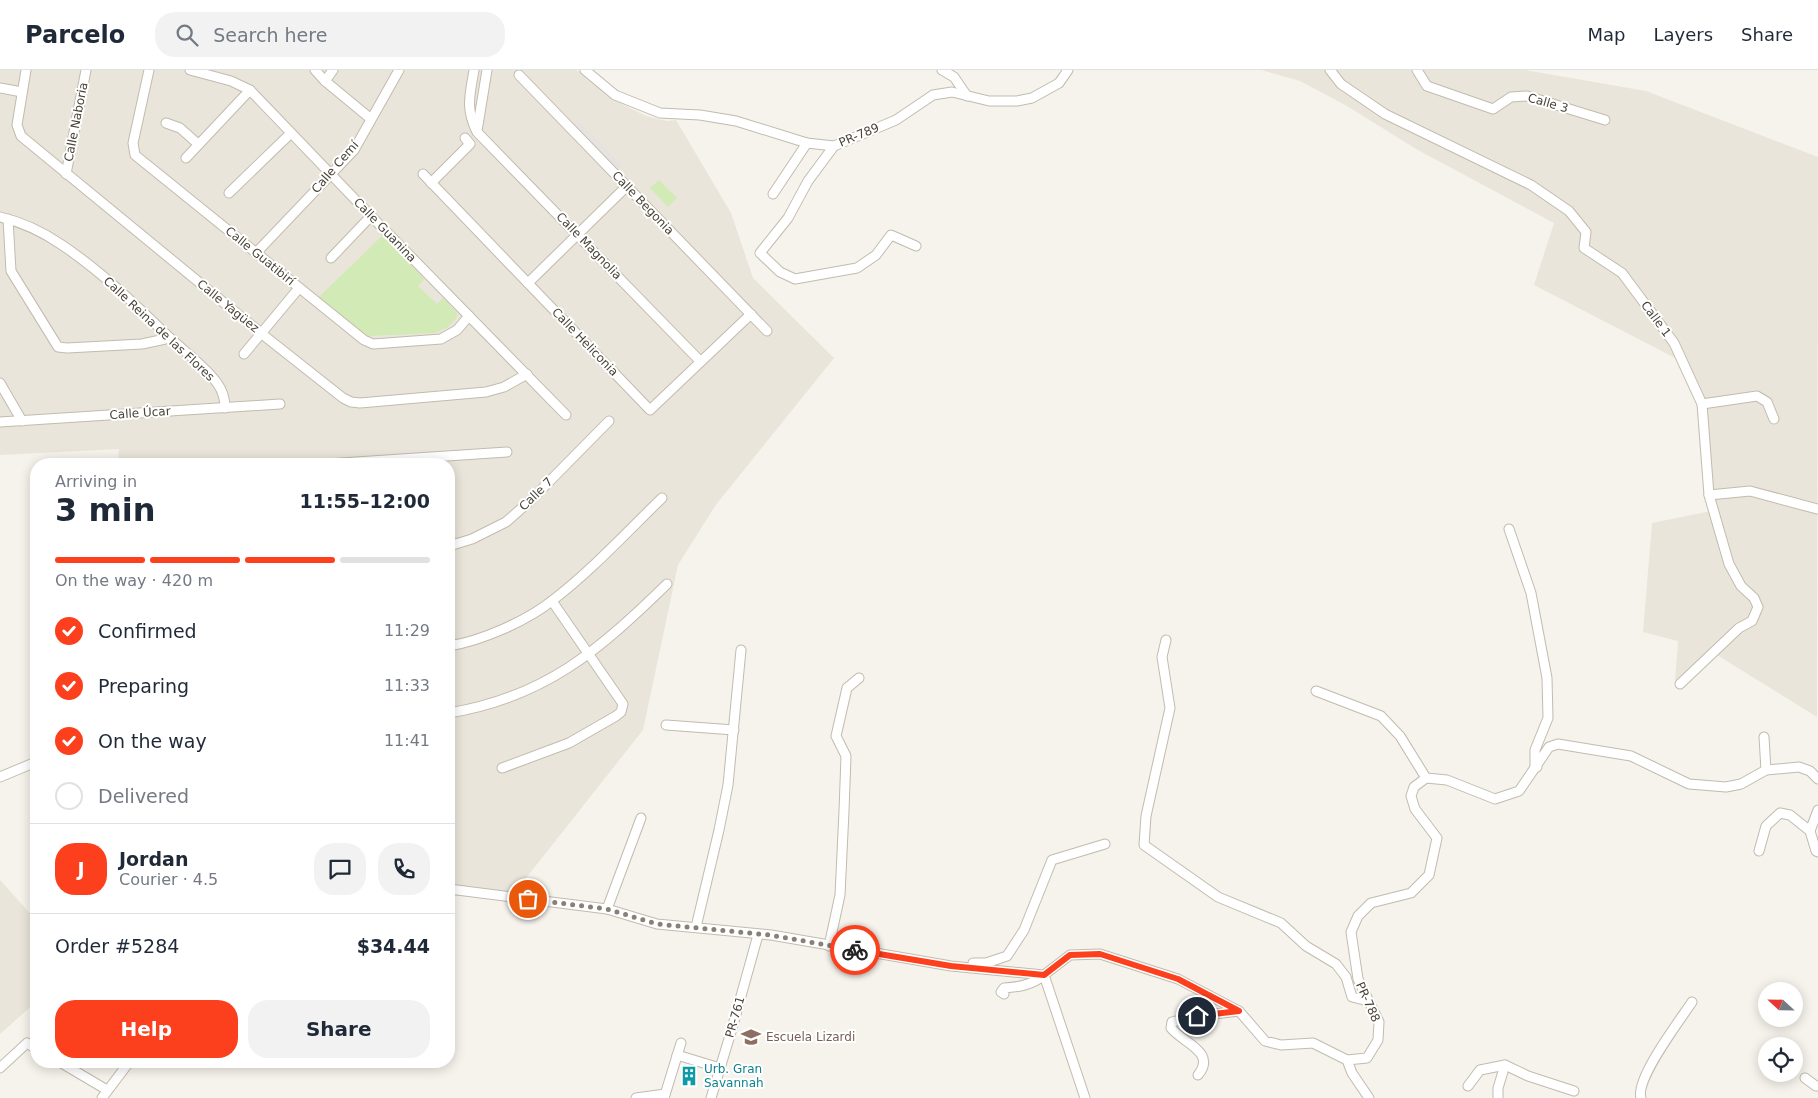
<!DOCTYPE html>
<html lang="en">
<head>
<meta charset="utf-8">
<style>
	:root { --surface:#fff; --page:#f2f2f3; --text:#1f2937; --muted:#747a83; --line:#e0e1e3; --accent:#fc3f1d }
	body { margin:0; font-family:"DejaVu Sans",sans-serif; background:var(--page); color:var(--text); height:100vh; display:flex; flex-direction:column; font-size:19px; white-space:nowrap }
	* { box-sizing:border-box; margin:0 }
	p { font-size:16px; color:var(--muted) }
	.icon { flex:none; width:28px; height:28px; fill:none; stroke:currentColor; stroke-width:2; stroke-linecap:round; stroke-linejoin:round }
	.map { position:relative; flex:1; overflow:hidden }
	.sheet { position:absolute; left:30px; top:388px; width:425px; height:610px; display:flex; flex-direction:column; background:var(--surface); border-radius:20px; box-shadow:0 2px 12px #0003 }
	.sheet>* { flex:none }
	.needle { width:32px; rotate:292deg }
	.controls { position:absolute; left:1758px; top:912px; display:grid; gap:10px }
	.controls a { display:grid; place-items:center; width:45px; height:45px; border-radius:50%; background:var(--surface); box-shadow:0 2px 12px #0003; font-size:25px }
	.pin { position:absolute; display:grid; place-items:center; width:42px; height:42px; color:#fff; margin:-21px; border:2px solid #fff; border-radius:50%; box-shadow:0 1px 5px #0007 }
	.courier { position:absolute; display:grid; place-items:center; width:50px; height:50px; margin:-25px; border:4px solid #fc3f1d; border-radius:50%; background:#fff; color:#222; box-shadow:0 1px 6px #0007 }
	.head em { font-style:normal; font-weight:700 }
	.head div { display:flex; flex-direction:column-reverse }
	.head { display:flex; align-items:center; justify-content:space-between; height:85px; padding:0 25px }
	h1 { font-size:32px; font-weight:700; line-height:38px }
	.bar { display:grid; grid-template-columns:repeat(4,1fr); gap:8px 5px; align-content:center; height:60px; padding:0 25px }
	.bar i { height:6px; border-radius:4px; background:var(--line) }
	.bar .selected { background:var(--accent) }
	.bar p { grid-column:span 4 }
	.line { display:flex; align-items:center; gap:12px; padding:0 25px; border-top:1px solid var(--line) }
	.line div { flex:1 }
	.round { display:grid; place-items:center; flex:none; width:52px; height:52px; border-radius:20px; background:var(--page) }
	ol { padding:0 25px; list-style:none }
	li { display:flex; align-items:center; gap:15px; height:55px }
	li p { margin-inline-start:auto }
	li .icon { padding:5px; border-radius:50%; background:var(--accent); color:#fff; stroke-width:4 }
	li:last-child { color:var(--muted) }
	li i { width:28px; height:28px; border:2px solid var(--line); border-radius:50% }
	.primary-button { display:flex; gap:10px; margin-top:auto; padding:10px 25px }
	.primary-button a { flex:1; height:58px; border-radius:20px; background:var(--accent); color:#fff; font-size:20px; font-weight:700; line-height:58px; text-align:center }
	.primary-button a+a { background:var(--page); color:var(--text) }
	header { display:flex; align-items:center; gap:30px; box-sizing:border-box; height:70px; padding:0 25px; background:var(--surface); border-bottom:1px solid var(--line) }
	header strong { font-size:24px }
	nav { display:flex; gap:28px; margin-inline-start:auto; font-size:18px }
	.search { width:350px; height:45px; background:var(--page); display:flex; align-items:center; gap:12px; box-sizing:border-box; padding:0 18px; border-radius:20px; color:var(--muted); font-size:19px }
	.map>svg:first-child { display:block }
	.residential { fill:#eae5da }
	.green { fill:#d2eab5 }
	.parking { fill:#e5e3e0 }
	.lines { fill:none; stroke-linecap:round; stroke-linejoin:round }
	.minor-casing { stroke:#c2bbae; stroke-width:11 }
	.minor { stroke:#fff; stroke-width:9 }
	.done { stroke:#878178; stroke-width:5; stroke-dasharray:0 9 }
	.route { stroke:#fc3f1d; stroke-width:6 }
	.labels { text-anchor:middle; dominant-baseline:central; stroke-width:4; stroke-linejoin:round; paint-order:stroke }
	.street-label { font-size:12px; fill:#4b4439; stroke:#fff }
	.education-label { font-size:12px; fill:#785e54; stroke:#fff; text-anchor:start }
	.culture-label { font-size:12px; fill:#0d838f; stroke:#fff; text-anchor:start }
</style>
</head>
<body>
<header>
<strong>Parcelo</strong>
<div class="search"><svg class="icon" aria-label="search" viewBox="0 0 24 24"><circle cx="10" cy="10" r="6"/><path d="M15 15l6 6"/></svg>Search here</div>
<nav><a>Map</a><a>Layers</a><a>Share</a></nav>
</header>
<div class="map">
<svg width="1818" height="1028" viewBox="0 0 1818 1028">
	<rect width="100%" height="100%" fill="#f6f3ec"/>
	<g class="residential">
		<polygon points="0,0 576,0 582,3 624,35 646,46 667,51 676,50 731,143 753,208 834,288 715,436 678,495 643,660 515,822 449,818 449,394 118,394 119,379 0,385"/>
		<polygon points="1261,0 1525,0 1646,21 1818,87 1817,647 1717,585 1715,575 1675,612 1678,571 1643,562 1652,453 1711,441 1703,334 1679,290 1534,215 1554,153 1416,79 1347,36 1300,11"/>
		<polygon points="0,810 36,850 36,932 0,964"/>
	</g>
	<g class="green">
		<polygon points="659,110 677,128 668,137 650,118"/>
		<polygon points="382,166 424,209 418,216 437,234 443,228 457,243 457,247 448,257 435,263 370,266 363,263 319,227"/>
	</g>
	<polygon class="parking" points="578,51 622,96 618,100 574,55"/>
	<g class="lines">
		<defs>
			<g id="minor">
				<polyline points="26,0 17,55 21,66 262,264 343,328 351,332 360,333 486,322 504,317 527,304"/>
				<polyline points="149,0 133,73 135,85 364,270 373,274 441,269 457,260 469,246"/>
				<polyline points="190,0 231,11 250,20 371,146 566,345"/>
				<polyline points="315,0 325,11 371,49"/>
				<path d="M 474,0 C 470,25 465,38 477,62 L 700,291"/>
				<polyline points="585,0 615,25 660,43 700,45 736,51 807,73 834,76 896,50 933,25 952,22 989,31 1017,31 1032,28 1059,13 1068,0"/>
				<polyline points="942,0 954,7 967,26"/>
				<polyline points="1330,0 1341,14 1385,44 1531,115 1569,141 1586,162 1584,178 1622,203 1674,273 1702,334 1709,425 1729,494 1741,516 1754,528 1758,537 1752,551 1739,558 1680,614"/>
				<polyline points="1417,0 1427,16 1493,39 1511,27 1527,26 1605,50"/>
				<polyline points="519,5 767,261"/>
				<polyline points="325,11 333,0"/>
				<polyline points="0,18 22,22"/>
				<polyline points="166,53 180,58 198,74"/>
				<polyline points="477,61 487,0"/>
				<polyline points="834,76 808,111 788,148 760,183 780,202 795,209 857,198 876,185 891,165 916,176"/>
				<polyline points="186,88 250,20"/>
				<polyline points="66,104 86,0"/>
				<polyline points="423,104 650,340 751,244"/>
				<polyline points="431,113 470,74 465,68"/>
				<polyline points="229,123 290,64"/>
				<polyline points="773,124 807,73"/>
				<path d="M 0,147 C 22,152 43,162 62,175 C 102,202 136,235 170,268 C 184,281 207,298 217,313 C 223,321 225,328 225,338"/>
				<polyline points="8,149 11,201 58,277 67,278 142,274 170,268"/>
				<polyline points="256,183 354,80 399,0"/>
				<polyline points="331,188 371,146"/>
				<polyline points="528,213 627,116"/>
				<polyline points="244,284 299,218"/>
				<polyline points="0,313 22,351"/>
				<polyline points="1702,334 1757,326 1767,332 1774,349"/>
				<polyline points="0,352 280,334"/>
				<polyline points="326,394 507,382"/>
				<polyline points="1709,425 1750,421 1817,439"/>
				<polyline points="1509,459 1531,523 1547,608 1548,648 1535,680 1535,695 1537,697"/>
				<polyline points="449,476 472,469 506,452 531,430 609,351"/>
				<polyline points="1166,570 1162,587 1170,638 1146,746 1144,775 1218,827 1281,853 1306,876 1336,894 1346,907 1352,927 1364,930 1367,929"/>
				<path d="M 449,576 C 481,571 527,551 553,530 C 592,500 626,463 662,428"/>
				<polyline points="1316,621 1381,646 1400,666 1426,708"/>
				<path d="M 449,643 C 546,627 599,580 667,514"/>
				<polyline points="666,655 734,660"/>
				<polyline points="1764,667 1766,700"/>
				<polyline points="502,698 569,673 616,646 621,642 623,634 552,531"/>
				<polyline points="0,707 36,692"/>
				<polyline points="1818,740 1810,761 1816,781 1818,782"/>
				<polyline points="1759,781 1766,756 1780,743 1790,745 1810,761"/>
				<polyline points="449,819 607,839 657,854 771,865 951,896 1044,905 1070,885 1100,884 1178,909 1239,941 1265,971 1281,975 1313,973 1347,990 1367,988 1378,970 1379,952 1358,909 1351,862 1358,846 1371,833 1411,823 1429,805 1437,768 1415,739 1411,726 1414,717 1426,708 1447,710 1495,729 1519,721 1549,677 1558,674 1631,686 1689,714 1726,717 1741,714 1766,700 1799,697 1810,701 1818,709"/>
				<polyline points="607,839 641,748"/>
				<polyline points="696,857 719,760 728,715 741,580"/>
				<polyline points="829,876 840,825 844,741 846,686 836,666 847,618 859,608"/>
				<polyline points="973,893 986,893 1007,886 1024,860 1052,790 1105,774"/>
				<path d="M 1004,924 L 1001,922 L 1004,918 C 1019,917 1032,915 1044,905 L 1085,1028"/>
				<polyline points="677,985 720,998"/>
				<polyline points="1347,990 1352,1003 1369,1028"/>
				<polyline points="58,991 107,1020"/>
				<polyline points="0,998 27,973 36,979"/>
				<path d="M 1198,1005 C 1217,982 1183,973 1171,958 L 1172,952 L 1197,946 L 1239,941"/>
				<polyline points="1805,1008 1816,1016 1818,1016"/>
				<polyline points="1468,1016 1480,1000 1505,995 1528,1006 1574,1021"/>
				<polyline points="102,1028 130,991"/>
				<polyline points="636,1028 665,1024"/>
				<polyline points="664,1028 681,973"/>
				<polyline points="711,1028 731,962 758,865"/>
				<polyline points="1498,1028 1498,1018 1505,995"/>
				<path d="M 1641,1028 C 1635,1009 1680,950 1692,932"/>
			</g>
		</defs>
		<use href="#minor" class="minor-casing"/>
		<use href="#minor" class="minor"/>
	</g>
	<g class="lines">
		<polyline class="done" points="528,829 607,839 657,854 770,865 855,880"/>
		<polyline class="route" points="855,880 951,896 1044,905 1070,885 1100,884 1178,909 1239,941 1197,946"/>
	</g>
	<defs>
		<symbol id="school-bare" viewBox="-9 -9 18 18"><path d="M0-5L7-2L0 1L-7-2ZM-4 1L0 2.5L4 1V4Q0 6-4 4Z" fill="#8d6e63" stroke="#fff" stroke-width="2.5" paint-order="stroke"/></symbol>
		<symbol id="building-bare" viewBox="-9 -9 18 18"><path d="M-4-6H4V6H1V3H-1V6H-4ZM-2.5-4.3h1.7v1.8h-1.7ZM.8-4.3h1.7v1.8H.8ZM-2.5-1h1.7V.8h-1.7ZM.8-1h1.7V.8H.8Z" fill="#0f9aa8" stroke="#fff" stroke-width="2.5" paint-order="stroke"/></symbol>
	</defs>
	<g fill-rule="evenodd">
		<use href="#school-bare" x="737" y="953" width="28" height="28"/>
		<use href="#building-bare" x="675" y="992" width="28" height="28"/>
	</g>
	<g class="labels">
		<g class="street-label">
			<text transform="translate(1548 33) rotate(16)">Calle 3</text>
			<text transform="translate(76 52) rotate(-79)">Calle Naboria</text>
			<text transform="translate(859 65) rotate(-23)">PR-789</text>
			<text transform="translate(335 97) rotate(-49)">Calle Cemí</text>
			<text transform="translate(643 133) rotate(46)">Calle Begonia</text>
			<text transform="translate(385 160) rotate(46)">Calle Guanina</text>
			<text transform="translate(589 176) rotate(46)">Calle Magnolia</text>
			<text transform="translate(260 186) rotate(39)">Calle Guatibirí</text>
			<text transform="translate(228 236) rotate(39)">Calle Yagüez</text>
			<text transform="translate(1656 249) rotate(53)">Calle 1</text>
			<text transform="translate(159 259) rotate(43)">Calle Reina de las Flores</text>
			<text transform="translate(585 272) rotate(46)">Calle Heliconia</text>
			<text transform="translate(140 343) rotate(-4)">Calle Úcar</text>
			<text transform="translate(536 424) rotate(-44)">Calle 7</text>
			<text transform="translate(1368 932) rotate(66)">PR-788</text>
			<text transform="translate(735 947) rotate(-74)">PR-761</text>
		</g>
		<g class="education-label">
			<text x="766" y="967">Escuela Lizardi</text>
		</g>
		<g class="culture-label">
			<text x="704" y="999">Urb. Gran<tspan x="704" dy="14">Savannah</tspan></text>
		</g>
	</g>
</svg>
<div class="controls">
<a><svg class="needle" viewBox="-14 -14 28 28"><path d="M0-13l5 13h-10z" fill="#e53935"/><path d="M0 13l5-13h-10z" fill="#747a83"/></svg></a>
<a><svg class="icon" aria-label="locate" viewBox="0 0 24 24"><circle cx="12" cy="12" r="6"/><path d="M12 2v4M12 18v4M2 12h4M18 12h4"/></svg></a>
</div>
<div class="pin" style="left:528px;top:829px;background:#ea580c"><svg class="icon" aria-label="bag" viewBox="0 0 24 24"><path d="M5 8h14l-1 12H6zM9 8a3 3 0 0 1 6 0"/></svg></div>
<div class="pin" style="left:1197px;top:946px;background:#1f2937"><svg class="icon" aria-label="home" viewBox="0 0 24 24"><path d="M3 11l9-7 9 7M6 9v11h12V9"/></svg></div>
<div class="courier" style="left:855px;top:880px"><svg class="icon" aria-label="bike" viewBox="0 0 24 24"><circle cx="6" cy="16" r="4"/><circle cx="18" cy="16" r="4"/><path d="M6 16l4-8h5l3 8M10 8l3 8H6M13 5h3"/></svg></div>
<section class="sheet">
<div class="head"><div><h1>3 min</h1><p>Arriving in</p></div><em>11:55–12:00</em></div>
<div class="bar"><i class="selected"></i><i class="selected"></i><i class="selected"></i><i></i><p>On the way · 420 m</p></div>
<ol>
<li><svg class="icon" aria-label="check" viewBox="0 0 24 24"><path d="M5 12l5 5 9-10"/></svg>Confirmed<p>11:29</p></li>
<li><svg class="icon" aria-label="check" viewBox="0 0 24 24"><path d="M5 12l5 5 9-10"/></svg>Preparing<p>11:33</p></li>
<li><svg class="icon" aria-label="check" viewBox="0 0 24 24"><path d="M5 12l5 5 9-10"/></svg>On the way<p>11:41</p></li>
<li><i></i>Delivered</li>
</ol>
<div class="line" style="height:90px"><b class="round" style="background:var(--accent);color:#fff">J</b><div><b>Jordan</b><p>Courier · 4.5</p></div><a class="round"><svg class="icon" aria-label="chat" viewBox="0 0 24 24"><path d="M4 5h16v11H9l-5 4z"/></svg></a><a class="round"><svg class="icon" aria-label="phone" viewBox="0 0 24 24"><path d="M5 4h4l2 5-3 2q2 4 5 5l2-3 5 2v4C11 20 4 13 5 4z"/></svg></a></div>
<div class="line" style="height:65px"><div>Order #5284</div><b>$34.44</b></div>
<div class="primary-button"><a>Help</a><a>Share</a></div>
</section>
</div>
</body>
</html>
